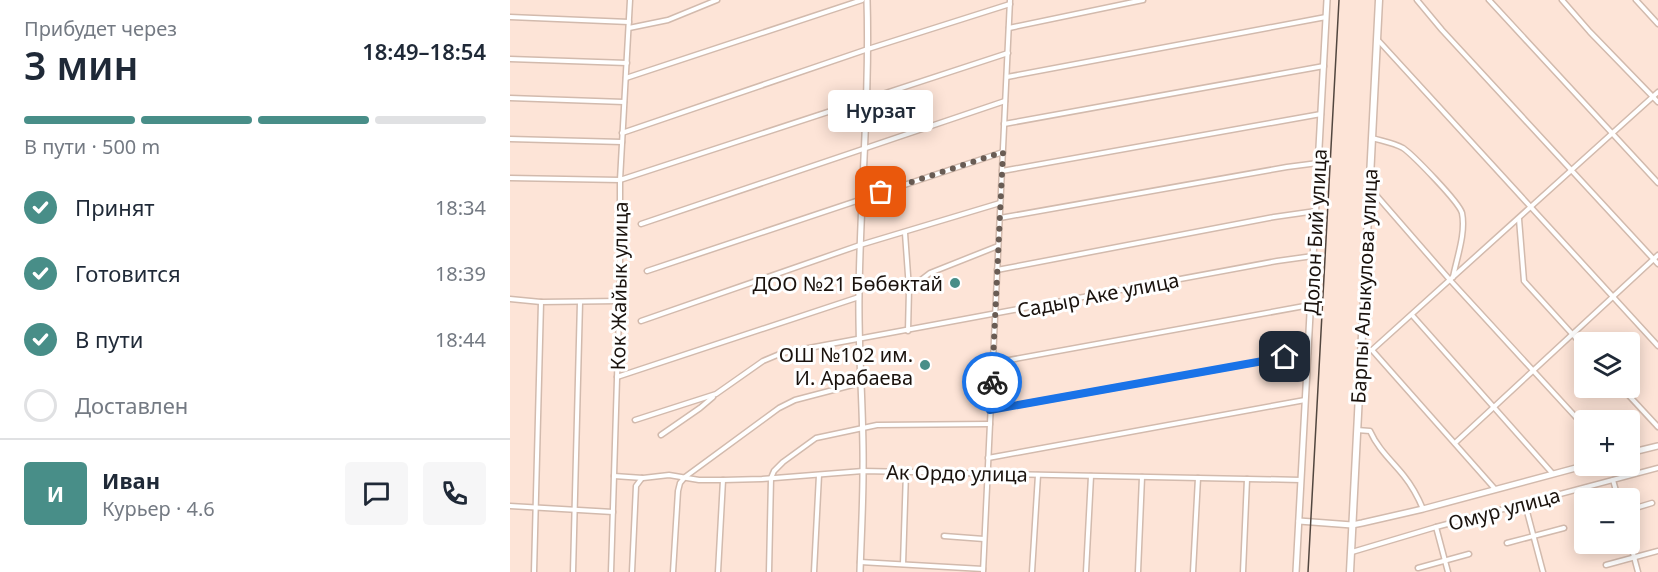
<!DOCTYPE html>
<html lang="ru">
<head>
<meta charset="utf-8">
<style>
	:root { --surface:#fff; --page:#f6f6f7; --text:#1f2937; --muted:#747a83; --line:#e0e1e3; --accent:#488e88 }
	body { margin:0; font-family:"Noto Sans",sans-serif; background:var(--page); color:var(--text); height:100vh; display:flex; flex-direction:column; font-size:22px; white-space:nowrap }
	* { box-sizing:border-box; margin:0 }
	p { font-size:20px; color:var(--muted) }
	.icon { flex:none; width:33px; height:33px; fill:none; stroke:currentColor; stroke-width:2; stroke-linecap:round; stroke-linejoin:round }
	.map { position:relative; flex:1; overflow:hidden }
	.panel { display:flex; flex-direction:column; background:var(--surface); width:510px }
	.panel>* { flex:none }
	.controls { position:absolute; left:1064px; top:332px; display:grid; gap:12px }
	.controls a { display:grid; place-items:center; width:66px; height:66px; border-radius:6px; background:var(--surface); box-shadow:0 3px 15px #0003; font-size:30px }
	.pin { position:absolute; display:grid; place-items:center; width:51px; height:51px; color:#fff; margin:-26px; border-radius:12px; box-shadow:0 3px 9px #0006 }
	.courier { position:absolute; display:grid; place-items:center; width:60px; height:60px; margin:-30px; border:4px solid #1a73e8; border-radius:50%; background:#fff; color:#222; box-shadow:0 2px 8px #0007 }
	.bubble { position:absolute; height:42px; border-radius:6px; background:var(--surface); box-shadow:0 3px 15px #0003; font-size:20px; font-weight:600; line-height:42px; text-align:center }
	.head em { font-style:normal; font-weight:600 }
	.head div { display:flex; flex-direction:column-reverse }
	.head { display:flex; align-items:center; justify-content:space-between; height:102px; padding:0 24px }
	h1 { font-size:39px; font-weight:600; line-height:45px }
	.bar { display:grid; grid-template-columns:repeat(4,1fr); gap:9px 6px; align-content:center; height:72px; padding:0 24px }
	.bar i { height:8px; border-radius:4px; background:var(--line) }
	.bar .selected { background:var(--accent) }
	.bar p { grid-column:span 4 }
	.line { display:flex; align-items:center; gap:15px; padding:0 24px; border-top:2px solid var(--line) }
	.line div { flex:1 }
	.round { display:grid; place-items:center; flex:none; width:63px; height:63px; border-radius:6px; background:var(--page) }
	ol { padding:0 24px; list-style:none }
	li { display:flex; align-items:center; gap:18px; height:66px }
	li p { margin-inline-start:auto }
	li .icon { padding:6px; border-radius:50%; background:var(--accent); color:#fff; stroke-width:4 }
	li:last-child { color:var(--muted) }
	li i { width:33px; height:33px; border:3px solid var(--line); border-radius:50% }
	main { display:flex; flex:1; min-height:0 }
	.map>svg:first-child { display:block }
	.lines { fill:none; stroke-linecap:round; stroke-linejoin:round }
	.minor-casing { stroke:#d2baad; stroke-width:7 }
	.tertiary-casing { stroke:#d2baad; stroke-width:8 }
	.primary-casing { stroke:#d2baad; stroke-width:9 }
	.minor { stroke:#fff; stroke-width:4 }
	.tertiary { stroke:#fff; stroke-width:5 }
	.primary { stroke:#fff; stroke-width:6 }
	.rail { stroke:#52463f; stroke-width:1.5 }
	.done { stroke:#695c54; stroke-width:6; stroke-dasharray:0 10.8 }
	.route { stroke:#1a73e8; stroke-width:8 }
	.poi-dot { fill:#488e88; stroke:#fff; stroke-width:2 }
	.labels { text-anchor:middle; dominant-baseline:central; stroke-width:6; stroke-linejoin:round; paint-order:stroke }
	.street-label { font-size:20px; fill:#1a120d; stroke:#fff }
	.poi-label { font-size:20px; fill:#1a120d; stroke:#fff; text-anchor:end }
</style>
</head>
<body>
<main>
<section class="panel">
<div class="head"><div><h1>3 мин</h1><p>Прибудет через</p></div><em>18:49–18:54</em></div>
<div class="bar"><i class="selected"></i><i class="selected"></i><i class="selected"></i><i></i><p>В пути · 500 m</p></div>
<ol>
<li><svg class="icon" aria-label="check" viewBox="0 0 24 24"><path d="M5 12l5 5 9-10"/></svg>Принят<p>18:34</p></li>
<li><svg class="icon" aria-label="check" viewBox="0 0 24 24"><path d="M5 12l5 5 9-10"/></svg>Готовится<p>18:39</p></li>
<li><svg class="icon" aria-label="check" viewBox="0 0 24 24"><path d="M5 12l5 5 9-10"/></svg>В пути<p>18:44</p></li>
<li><i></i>Доставлен</li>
</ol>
<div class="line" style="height:108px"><b class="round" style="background:var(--accent);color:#fff">И</b><div><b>Иван</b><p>Курьер · 4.6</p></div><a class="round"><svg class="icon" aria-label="chat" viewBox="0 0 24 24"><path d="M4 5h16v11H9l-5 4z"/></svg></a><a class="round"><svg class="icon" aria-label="phone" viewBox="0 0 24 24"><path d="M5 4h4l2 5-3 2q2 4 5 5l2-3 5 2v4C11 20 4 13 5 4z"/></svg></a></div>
</section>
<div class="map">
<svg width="1148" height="572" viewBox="0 0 1148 572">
	<rect width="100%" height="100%" fill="#fde4d7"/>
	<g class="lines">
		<defs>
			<g id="minor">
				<polyline points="907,0 932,30 1148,264"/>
				<polyline points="979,0 1148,183"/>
				<polyline points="1052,0 1080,32 1148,102"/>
				<polyline points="1126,0 1148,24"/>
				<polyline points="0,17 119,22"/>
				<polyline points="119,28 158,20 207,0"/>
				<polyline points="499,28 633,0"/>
				<polyline points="867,39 1148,346"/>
				<polyline points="0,59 117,63"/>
				<polyline points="497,77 816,17"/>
				<polyline points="116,78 352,0"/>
				<polyline points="0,98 114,102"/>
				<polyline points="494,124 814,66"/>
				<polyline points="112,133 358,49 500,4"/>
				<path d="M 862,138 C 872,141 884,143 893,148 C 903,155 949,202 952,213 C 956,233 947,257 943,277"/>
				<polyline points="0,139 112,142"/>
				<polyline points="492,171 811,114"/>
				<polyline points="0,178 110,180 498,53"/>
				<polyline points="860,188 940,280 1074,426"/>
				<polyline points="490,218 777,167 808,163"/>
				<polyline points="1009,219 1014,281 1074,347"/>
				<polyline points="131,224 495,101"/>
				<polyline points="395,233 399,289 398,331"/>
				<polyline points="487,270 764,217 806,211"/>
				<polyline points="137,271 493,152"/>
				<polyline points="399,289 420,273 488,246"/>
				<polyline points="0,299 31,302 110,301"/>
				<polyline points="902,315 1043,474"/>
				<polyline points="131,321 350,245 490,203"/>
				<polyline points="851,350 862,350 1148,92"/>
				<polyline points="862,350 985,489"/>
				<polyline points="483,363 800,305"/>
				<polyline points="107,377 349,297"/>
				<polyline points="1111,387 1148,427"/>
				<polyline points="480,410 798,353"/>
				<polyline points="125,420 206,394 253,361 272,353 767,261 803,256"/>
				<path d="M 847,430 L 860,431 C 868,449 882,461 894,476 C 902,486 908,497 913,509"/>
				<polyline points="151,435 190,408 203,397"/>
				<polyline points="945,443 1148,255"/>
				<polyline points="478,458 795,400"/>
				<polyline points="104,476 133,478 159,475 189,480 213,480 252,479 353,471 791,480"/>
				<polyline points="1103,480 1108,498"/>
				<polyline points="1015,504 1033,572"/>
				<polyline points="0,506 103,512"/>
				<polyline points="1119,510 1142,503"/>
				<polyline points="926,527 938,572"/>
				<polyline points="434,536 474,539"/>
				<polyline points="1119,538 1128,572"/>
				<polyline points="997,543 1054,528"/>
				<polyline points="842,552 926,527 1148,468"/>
				<polyline points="350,562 473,569"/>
				<polyline points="393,564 396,472"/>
				<polyline points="1096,565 1148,551"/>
				<polyline points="908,568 959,554"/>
				<polyline points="24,572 31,302"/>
				<polyline points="63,572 70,302"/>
				<polyline points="101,572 110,282 110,180 120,0"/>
				<polyline points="122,572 126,486 132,478"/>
				<polyline points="163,572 168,491 170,483 175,477 269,408 285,400 350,383"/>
				<polyline points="208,572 213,480"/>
				<polyline points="259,572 261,478 264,471 273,462 306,438 367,425 480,424"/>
				<polyline points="304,572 309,475"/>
				<polyline points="473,572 500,0"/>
				<polyline points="522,572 528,475"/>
				<polyline points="576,572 581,476"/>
				<polyline points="628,572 632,477"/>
				<polyline points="683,572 688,478"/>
				<polyline points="733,572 737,479"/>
			</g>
			<g id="tertiary">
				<polyline points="1119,453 1148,446"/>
				<polyline points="789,521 842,525 852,523 913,509 1077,465"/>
				<path d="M 350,572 C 351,539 353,505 353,472 C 354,413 348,354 349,295 C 350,197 360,98 357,0"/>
				<polyline points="786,572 817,0"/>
			</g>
			<polyline id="primary" points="840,572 869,0"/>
		</defs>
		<use href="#minor" class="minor-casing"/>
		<use href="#tertiary" class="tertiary-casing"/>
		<use href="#primary" class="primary-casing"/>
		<use href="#minor" class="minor"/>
		<use href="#tertiary" class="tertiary"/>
		<use href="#primary" class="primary"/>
		<polyline class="rail" points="798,572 829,0"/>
	</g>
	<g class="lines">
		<polyline class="done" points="371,192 493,152 482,382"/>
		<polyline class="route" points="482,382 480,410 775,357"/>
	</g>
	<g class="poi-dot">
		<circle cx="445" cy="283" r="6"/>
		<circle cx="415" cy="365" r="6"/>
	</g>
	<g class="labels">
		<g class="street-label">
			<text transform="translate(805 232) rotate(-87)">Долон Бий улица</text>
			<text transform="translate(109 286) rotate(-89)">Кок Жайык улица</text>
			<text transform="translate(854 286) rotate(-87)">Барпы Алыкулова улица</text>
			<text transform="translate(588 295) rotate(-11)">Садыр Аке улица</text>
			<text transform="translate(447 473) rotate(1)">Ак Ордо улица</text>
			<text transform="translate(994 509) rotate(-15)">Омур улица</text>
		</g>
		<g class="poi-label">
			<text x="433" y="283">ДОО №21 Бөбөктай</text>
			<text x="403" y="354">ОШ №102 им.<tspan x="403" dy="23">И. Арабаева</tspan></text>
		</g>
	</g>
</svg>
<div class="controls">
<a><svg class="icon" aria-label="layers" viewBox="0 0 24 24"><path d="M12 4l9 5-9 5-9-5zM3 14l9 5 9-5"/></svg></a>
<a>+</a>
<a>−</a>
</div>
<div class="pin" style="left:371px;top:192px;background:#ea580c"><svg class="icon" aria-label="bag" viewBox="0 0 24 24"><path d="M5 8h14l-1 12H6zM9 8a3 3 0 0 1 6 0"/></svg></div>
<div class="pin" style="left:775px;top:357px;background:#1f2937"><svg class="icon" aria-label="home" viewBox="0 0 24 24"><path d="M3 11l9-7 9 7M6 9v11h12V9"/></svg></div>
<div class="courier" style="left:482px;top:382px"><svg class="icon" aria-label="bike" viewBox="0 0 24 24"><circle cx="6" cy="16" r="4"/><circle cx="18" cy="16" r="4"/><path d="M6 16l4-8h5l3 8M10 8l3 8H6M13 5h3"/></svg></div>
<div class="bubble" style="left:318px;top:90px;width:105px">Нурзат</div>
</div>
</main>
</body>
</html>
